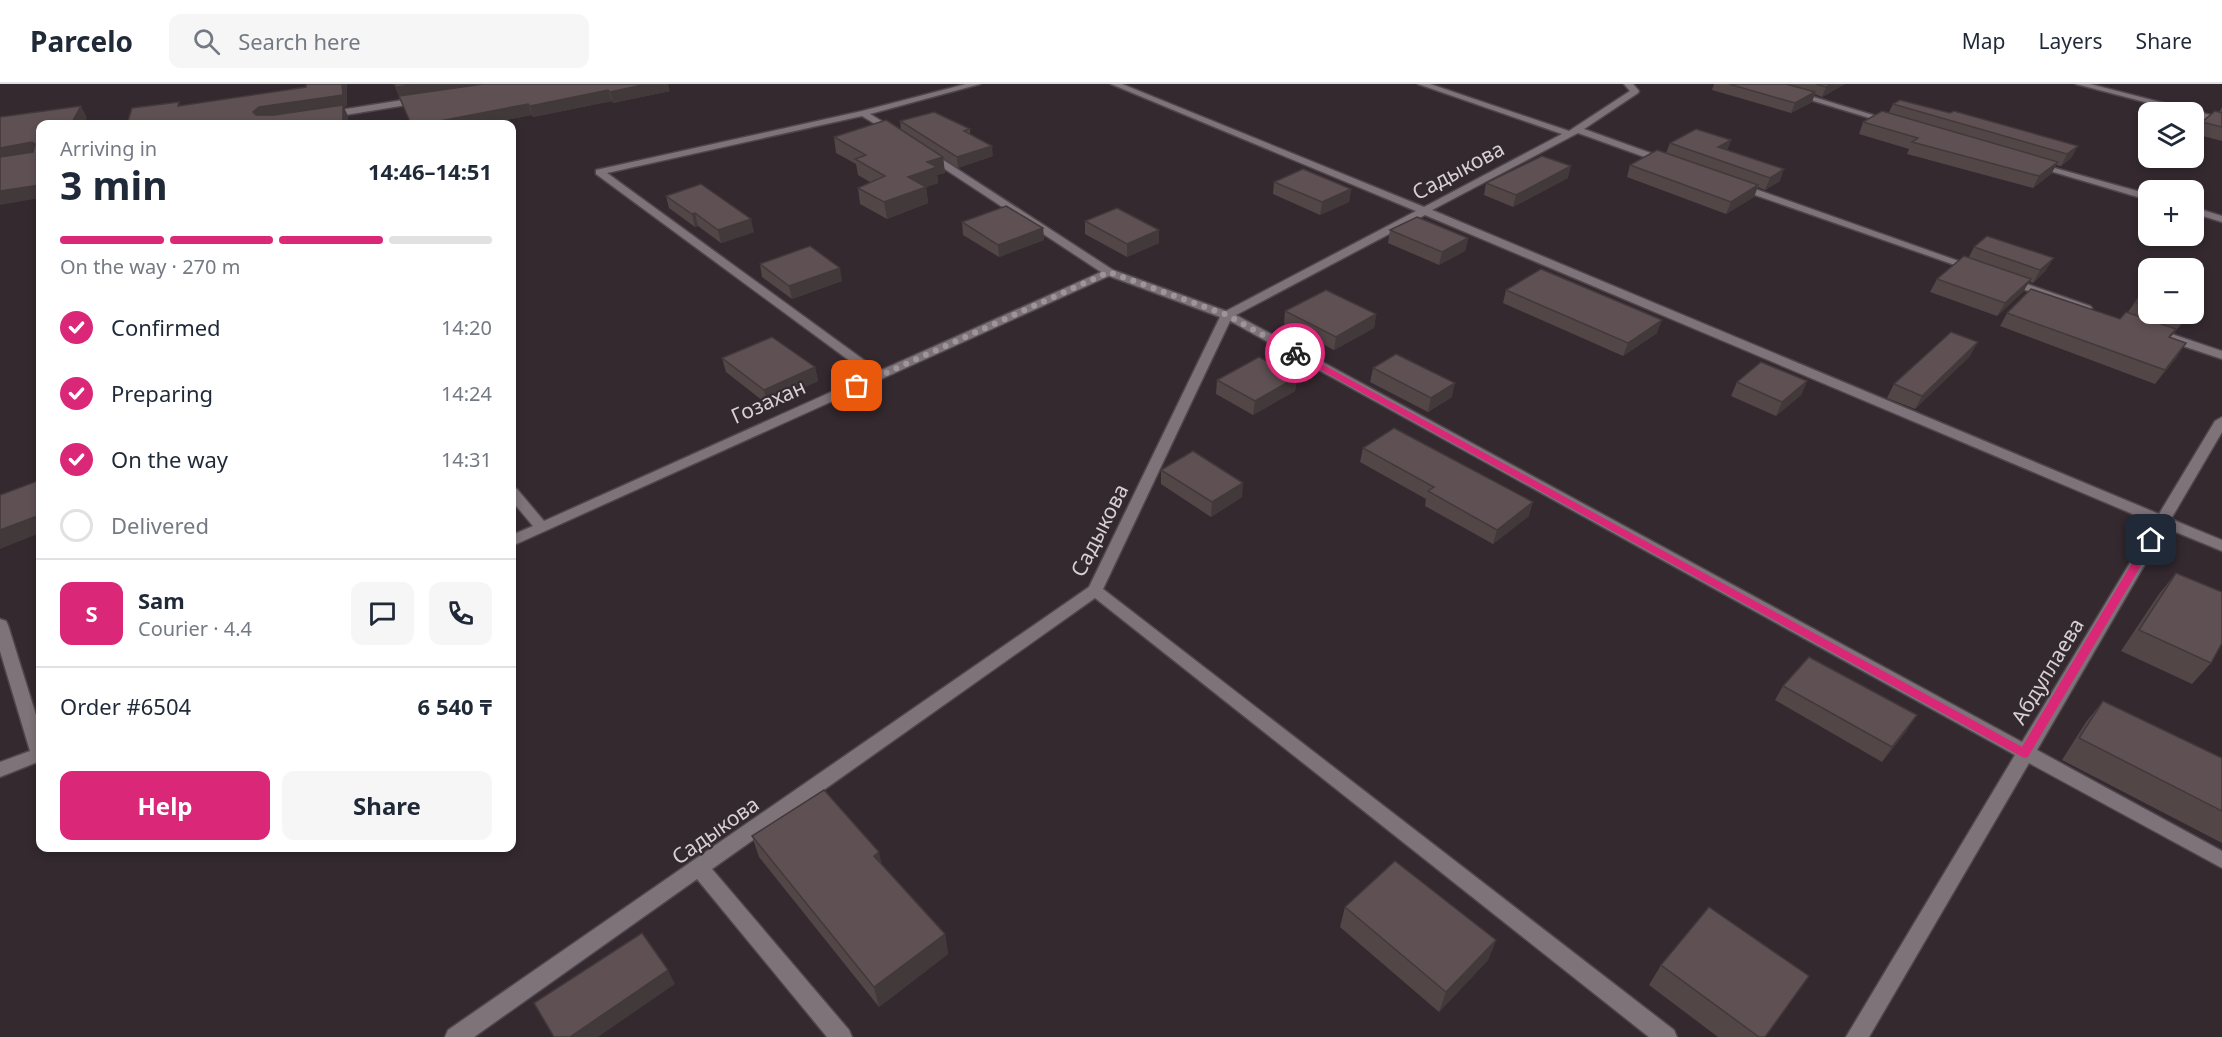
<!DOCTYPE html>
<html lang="en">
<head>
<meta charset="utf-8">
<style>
	:root { --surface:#fff; --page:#f6f6f7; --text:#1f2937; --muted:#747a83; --line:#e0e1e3; --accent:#db2777 }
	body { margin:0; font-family:"Noto Sans",sans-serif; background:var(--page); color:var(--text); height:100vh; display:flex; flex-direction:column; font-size:22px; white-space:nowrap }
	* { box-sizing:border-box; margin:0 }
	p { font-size:20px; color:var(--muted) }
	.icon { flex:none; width:33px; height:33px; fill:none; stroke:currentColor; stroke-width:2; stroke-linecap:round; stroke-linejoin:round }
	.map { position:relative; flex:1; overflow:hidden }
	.panel { position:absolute; left:36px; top:36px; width:480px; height:732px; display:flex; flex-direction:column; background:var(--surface); border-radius:12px; box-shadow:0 3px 9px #0003 }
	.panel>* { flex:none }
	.controls { position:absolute; left:2138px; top:18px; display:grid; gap:12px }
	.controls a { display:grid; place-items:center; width:66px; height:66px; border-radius:12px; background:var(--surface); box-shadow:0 3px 9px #0003; font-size:30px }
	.pin { position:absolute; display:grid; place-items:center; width:51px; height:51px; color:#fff; margin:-26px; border-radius:12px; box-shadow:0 3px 9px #0006 }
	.courier { position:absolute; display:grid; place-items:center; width:60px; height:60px; margin:-30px; border:4px solid #db2777; border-radius:50%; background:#fff; color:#222; box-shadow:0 2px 8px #0007 }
	.summary em { font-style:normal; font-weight:700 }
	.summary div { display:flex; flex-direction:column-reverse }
	.summary { display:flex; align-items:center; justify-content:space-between; height:102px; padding:0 24px }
	h1 { font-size:39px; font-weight:700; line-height:45px }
	.bar { display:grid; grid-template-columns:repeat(4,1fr); gap:9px 6px; align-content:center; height:72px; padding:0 24px }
	.bar i { height:8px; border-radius:4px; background:var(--line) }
	.bar .selected { background:var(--accent) }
	.bar p { grid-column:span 4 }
	.line { display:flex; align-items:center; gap:15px; padding:0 24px; border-top:2px solid var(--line) }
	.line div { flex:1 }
	.round { display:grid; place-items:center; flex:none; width:63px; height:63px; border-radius:12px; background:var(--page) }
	ol { padding:0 24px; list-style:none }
	li { display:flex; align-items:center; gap:18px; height:66px }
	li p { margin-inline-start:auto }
	li .icon { padding:6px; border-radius:50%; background:var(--accent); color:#fff; stroke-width:4 }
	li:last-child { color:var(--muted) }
	li i { width:33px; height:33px; border:3px solid var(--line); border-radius:50% }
	.cta { display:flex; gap:12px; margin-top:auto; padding:12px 24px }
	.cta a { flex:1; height:69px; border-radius:12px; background:var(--accent); color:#fff; font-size:24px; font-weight:700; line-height:69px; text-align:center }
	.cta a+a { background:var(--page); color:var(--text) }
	header { display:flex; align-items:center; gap:36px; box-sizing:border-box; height:84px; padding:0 30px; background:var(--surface); border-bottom:2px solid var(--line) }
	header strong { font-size:28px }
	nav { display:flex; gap:33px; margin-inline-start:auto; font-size:21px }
	.search { width:420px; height:54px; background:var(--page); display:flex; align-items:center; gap:15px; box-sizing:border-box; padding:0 21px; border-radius:12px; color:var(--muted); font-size:22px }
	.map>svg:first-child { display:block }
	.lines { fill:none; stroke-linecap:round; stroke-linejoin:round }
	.street-casing { stroke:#4f464c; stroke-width:3 }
	.secondary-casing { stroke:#4f464c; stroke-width:3 }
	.street { fill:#7f737a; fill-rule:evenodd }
	.secondary { fill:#7f737a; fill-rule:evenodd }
	.wall { fill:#524647 }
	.shaded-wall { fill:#42393a }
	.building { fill:#5f5153; stroke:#42393a; stroke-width:1.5 }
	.route { fill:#db2777 }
	.done { stroke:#9d959a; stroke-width:6; stroke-dasharray:0 10.8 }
	.labels { text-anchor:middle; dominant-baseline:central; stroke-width:4.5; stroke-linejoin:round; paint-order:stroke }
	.street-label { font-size:21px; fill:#d6cfd3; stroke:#33292f }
</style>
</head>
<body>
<header>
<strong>Parcelo</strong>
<div class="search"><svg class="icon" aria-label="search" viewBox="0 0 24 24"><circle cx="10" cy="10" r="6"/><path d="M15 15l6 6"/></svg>Search here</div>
<nav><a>Map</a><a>Layers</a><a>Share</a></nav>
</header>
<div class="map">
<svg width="2222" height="953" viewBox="0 0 2222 953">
	<rect width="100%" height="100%" fill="#33292f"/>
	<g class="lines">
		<defs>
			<g id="street">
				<path d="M 966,0 L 980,0 L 870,30 L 898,47 L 900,49 L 895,52 L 862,32 L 607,89 L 879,287 L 1101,188 L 925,72 L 925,68 L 931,68 L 1113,186 L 1226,227 L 1416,127 L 1111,0 L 1122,0 L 1424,123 L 1562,50 L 1418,0 L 1430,0 L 1569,47 L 1630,7 L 1624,0 L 1633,0 L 1639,7 L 1638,9 L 1584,45 L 1670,76 L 1670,80 L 1664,80 L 1578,49 L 1432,126 L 2159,430 L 2215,337 L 2222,333 L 2222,348 L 2171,435 L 2222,456 L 2222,467 L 2166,444 L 2037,666 L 2222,767 L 2222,784 L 2029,679 L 1869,953 L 1846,953 L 2015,671 L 1230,237 L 1103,505 L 1674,946 L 1677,953 L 1649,953 L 1095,514 L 712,785 L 849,946 L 852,953 L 827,953 L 697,795 L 474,953 L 445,953 L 448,946 L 1089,503 L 1220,233 L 1109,192 L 512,462 L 512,451 L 533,442 L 512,417 L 512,404 L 517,405 L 544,437 L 869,291 L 596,90 L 596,86 L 862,27 ZM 1425,131 L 2154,439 L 2022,658 L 1236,231 Z"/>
				<polygon points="1758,0 1771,0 1896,38 1889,40"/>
				<polygon points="2076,0 2090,0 2222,34 2222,40 2193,32 2193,28 2183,28"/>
				<polygon points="2033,78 2148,110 2148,116 2033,82"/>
				<polygon points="1735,100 1741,100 1981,185 1980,187 1972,187 1735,104"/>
				<polygon points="2193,123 2222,132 2222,138 2193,129"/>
				<polygon points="2007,193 2090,222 2092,224 2090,226 2082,226 2003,198 2001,196"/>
				<polygon points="2151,243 2222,267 2222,275 2147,250 2147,244"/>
				<polygon points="0,535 6,537 8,541 40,644 40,677 0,693 0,678 30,667 0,567"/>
			</g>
			<polygon id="secondary" points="422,13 425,14 425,18 327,34 323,31 327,28"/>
		</defs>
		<use href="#street" class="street-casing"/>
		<use href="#secondary" class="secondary-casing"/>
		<use href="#street" class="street"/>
		<use href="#secondary" class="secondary"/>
	</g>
	<g class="wall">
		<polygon points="394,0 670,7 613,19 612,17 533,33 532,31 485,40 411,40"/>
		<polygon points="1714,0 1845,0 1822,13 1815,10 1812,18 1791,29 1712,6"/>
		<polygon points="1893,20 1950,29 2078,62 2071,74 2061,82 2056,81 2051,90 2033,104 1907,70 1909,65 1859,50 1863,38 1889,28"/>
		<polygon points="2222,23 2222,57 2195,50 2202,38 2219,28"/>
		<polygon points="900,37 970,45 970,51 993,72 958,84 943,74 945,89 937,91 938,99 926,103 928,119 887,135 860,120 858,104 870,98 858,91 856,80 836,69 834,53 901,46"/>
		<polygon points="1731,56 1727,66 1780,97 1765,106 1758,103 1754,113 1726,130 1627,93 1630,81 1666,69 1670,59"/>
		<polygon points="1568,94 1513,123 1484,111 1486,99"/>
		<polygon points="1274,98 1351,105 1349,118 1320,131 1273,110"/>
		<polygon points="666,112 754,148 721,159 698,142 695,143 669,124"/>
		<polygon points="1085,137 1159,159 1127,173 1085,150"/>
		<polygon points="962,138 1043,144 1044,156 999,173 963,151"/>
		<polygon points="1390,146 1468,154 1465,167 1439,181 1388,159"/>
		<polygon points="1974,163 2046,186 2033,199 2029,197 2023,208 1997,232 1930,208 1937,195 1969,173"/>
		<polygon points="760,180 842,197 792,215 762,193"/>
		<polygon points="2148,203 2148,230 2190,230 2170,254 2177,273 2155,300 2000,242 2007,229 2120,235 2128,228 2135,218"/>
		<polygon points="1506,206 1657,249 1623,272 1503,219"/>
		<polygon points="1285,227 1376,230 1374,244 1334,266 1284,240"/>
		<polygon points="1970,272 1915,325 1887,314 1894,300"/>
		<polygon points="722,274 815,283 818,297 767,320 726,288"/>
		<polygon points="1373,284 1452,313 1428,328 1370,298"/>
		<polygon points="1297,293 1295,307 1253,331 1216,310 1217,296"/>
		<polygon points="1807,297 1801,311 1776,332 1731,312 1737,298"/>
		<polygon points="1363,364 1529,432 1493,460 1425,422 1426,415 1360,378"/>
		<polygon points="1161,386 1242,413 1211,433 1161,400"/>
		<polygon points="2176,489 2211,579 2192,600 2121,567 2159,510"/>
		<polygon points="1783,602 1907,646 1882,678 1775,616"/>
		<polygon points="2103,617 2222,674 2222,759 2062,676 2086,638"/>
		<polygon points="752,752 882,781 945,850 948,870 879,923 759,773"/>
		<polygon points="1345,823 1496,856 1488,876 1439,928 1340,843"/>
		<polygon points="1661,881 1765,953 1718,953 1649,901"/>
	</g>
	<g class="shaded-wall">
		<polygon points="342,0 347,0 347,22 344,23 348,32 348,40 259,40 253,28 259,23"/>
		<polygon points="417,0 494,0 400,14 396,3"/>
		<polygon points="647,0 668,0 670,7 613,19 610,8"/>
		<polygon points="1831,0 1845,0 1822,13 1826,3"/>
		<polygon points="608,6 612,17 533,33 530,22"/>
		<polygon points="1815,8 1812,18 1791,29 1795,19"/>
		<polygon points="528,20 532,31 485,40 424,40"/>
		<polygon points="81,22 87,34 84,40 71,40"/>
		<polygon points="1731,56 1727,67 1714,75 1718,63"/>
		<polygon points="32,58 40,70 0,77 0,64"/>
		<polygon points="992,62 993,72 958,84 957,73"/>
		<polygon points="2078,62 2071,74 2061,82 2067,70"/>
		<polygon points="943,73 945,89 937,91 938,99 926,103 928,119 887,135 884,118 908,93 927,78"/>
		<polygon points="2058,78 2051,90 2033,104 2039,92"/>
		<polygon points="1571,82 1568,94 1513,123 1516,111"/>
		<polygon points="1784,85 1780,97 1765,106 1770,94"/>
		<polygon points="40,101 40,114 0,121 0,107"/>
		<polygon points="1758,101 1754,113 1726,130 1731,118"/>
		<polygon points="1351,105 1349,118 1320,131 1322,118"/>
		<polygon points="695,129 698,142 695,143 692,130"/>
		<polygon points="751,135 754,148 721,159 718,146"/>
		<polygon points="1043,144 1044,156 999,173 998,161"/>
		<polygon points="1159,146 1159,159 1127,173 1127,160"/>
		<polygon points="1468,154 1465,167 1439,181 1442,168"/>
		<polygon points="2054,174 2046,186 2033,199 2040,186"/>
		<polygon points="840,184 842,197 792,215 789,202"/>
		<polygon points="2031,195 2023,208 1997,232 2005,219"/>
		<polygon points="1376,230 1374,244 1334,266 1336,253"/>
		<polygon points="2189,230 2190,230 2175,248 2184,235"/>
		<polygon points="1662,236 1657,249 1623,272 1628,259"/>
		<polygon points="1978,258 1970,272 1915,325 1922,312"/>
		<polygon points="2186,259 2177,273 2155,300 2165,286"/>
		<polygon points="815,283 818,297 767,320 764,306"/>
		<polygon points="1297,293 1295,307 1253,331 1255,317"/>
		<polygon points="1807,297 1801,311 1776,332 1782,318"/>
		<polygon points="1455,299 1452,313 1428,328 1431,314"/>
		<polygon points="1243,399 1242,413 1211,433 1212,418"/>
		<polygon points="1533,418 1529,432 1493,460 1497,446"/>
		<polygon points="40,431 40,449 0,465 0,446"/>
		<polygon points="1917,631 1907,646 1882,678 1892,663"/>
		<polygon points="879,768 884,789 874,772"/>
		<polygon points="945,850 948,870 879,923 874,903"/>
		<polygon points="1496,856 1488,876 1439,928 1446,908"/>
		<polygon points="668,886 675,900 598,953 570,953"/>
	</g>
	<g class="building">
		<polygon points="306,0 342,0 343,11 259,23 253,28 256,31 274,31 343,21 343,40 127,40 132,24 179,18 178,22 306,3"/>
		<polygon points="394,0 417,0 396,3"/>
		<polygon points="483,0 647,0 610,8 608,6 530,22 528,20 424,40 411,40 399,12"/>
		<polygon points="1729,0 1786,0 1815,8 1795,19"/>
		<polygon points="1816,0 1831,0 1826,3"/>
		<polygon points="1900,16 1950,29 1954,27 2078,62 2067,70 1893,20"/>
		<polygon points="81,22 71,40 40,40 40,101 0,107 0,73 33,68 35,60 32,58 0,64 0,33"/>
		<polygon points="1882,27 2058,78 2039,92 1912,58 1918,54 1863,38"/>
		<polygon points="2215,27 2222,29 2222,43 2202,38"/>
		<polygon points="934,28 970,45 964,47 992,62 957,73 900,37"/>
		<polygon points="886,36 943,73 927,78 937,83 908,93 926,103 884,118 858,104 885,92 855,75 866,71 834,53"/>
		<polygon points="1696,45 1731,56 1718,63 1784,85 1770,94 1670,59"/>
		<polygon points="1657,66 1758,101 1731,118 1630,81"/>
		<polygon points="1542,72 1571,82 1516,111 1486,99"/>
		<polygon points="1303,85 1351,105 1322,118 1274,98"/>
		<polygon points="701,100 751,135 718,146 695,129 692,130 666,112"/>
		<polygon points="1006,122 1043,144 998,161 962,138"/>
		<polygon points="1117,124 1159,146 1127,160 1085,137"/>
		<polygon points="1417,133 1468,154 1442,168 1390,146"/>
		<polygon points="1987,152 2054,174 2040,186 1974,163"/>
		<polygon points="810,162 840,184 789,202 760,180"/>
		<polygon points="1964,172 2031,195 2005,219 1937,195"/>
		<polygon points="1541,185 1662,236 1628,259 1506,206"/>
		<polygon points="2148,203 2148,223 2135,218"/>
		<polygon points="2031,205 2120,235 2126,228 2176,245 2169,253 2186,259 2165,286 2007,229"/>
		<polygon points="1326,206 1376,230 1336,253 1285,227"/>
		<polygon points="2193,214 2199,216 2193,224"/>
		<polygon points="2168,230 2189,230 2184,235"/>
		<polygon points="1951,248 1978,258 1922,312 1894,300"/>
		<polygon points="772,253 815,283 764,306 722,274"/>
		<polygon points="1396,270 1455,299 1431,314 1373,284"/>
		<polygon points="1259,273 1297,293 1255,317 1217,296"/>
		<polygon points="1761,278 1807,297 1782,318 1737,298"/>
		<polygon points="1394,344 1533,418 1497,446 1428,407 1434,403 1363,364"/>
		<polygon points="1193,367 1243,399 1212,418 1161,386"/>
		<polygon points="40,396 40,431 0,446 0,411"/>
		<polygon points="2176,489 2222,508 2222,559 2211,579 2139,546"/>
		<polygon points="1809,573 1917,631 1892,663 1783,602"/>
		<polygon points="2103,617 2222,674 2222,727 2079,654"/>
		<polygon points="824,706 879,768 874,772 945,850 874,903 752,752"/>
		<polygon points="1395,777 1496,856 1446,908 1345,823"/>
		<polygon points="1709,823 1809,892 1765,953 1759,953 1661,881"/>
		<polygon points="642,849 668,886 570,953 554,953 534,919"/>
	</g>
	<polygon class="route" points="1292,267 1298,267 2022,663 2147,454 2156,456 2028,673 2024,674 1292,270"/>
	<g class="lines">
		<polyline class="done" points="857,302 1109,188 1227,231 1295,269"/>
	</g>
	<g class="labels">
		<g class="street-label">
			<text transform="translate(1458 86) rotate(-28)">Садыкова</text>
			<text transform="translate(768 317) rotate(-24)">Гозахан</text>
			<text transform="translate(1099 446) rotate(-63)">Садыкова</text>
			<text transform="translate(2047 587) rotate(-59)">Абдуллаева</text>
			<text transform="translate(715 746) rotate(-35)">Садыкова</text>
		</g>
	</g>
</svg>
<div class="controls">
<a><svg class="icon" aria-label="layers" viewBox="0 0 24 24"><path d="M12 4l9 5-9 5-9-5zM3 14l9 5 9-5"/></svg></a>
<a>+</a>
<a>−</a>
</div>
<div class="pin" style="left:857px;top:302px;background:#ea580c"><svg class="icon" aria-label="bag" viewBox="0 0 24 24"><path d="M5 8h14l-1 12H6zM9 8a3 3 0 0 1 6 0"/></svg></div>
<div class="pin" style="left:2151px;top:456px;background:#1f2937"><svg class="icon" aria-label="home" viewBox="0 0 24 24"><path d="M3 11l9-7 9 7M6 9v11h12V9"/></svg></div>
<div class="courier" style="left:1295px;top:269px"><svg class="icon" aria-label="bike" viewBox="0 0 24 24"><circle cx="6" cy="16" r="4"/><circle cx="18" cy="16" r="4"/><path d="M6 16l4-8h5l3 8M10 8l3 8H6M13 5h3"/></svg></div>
<section class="panel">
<div class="summary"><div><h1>3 min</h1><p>Arriving in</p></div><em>14:46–14:51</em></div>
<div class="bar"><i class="selected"></i><i class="selected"></i><i class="selected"></i><i></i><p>On the way · 270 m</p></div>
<ol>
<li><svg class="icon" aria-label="check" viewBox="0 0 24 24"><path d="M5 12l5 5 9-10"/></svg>Confirmed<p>14:20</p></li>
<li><svg class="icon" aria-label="check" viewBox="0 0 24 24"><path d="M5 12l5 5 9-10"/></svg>Preparing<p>14:24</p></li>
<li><svg class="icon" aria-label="check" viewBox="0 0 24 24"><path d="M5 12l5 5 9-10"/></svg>On the way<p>14:31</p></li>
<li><i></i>Delivered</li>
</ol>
<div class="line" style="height:108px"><b class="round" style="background:var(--accent);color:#fff">S</b><div><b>Sam</b><p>Courier · 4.4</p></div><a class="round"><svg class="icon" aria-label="chat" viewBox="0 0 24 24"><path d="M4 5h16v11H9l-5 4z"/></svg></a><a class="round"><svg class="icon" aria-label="phone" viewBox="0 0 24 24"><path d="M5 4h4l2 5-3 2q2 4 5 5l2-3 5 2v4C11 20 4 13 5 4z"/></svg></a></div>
<div class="line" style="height:78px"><div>Order #6504</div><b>6 540 ₸</b></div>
<div class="cta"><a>Help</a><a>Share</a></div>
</section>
</div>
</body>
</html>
